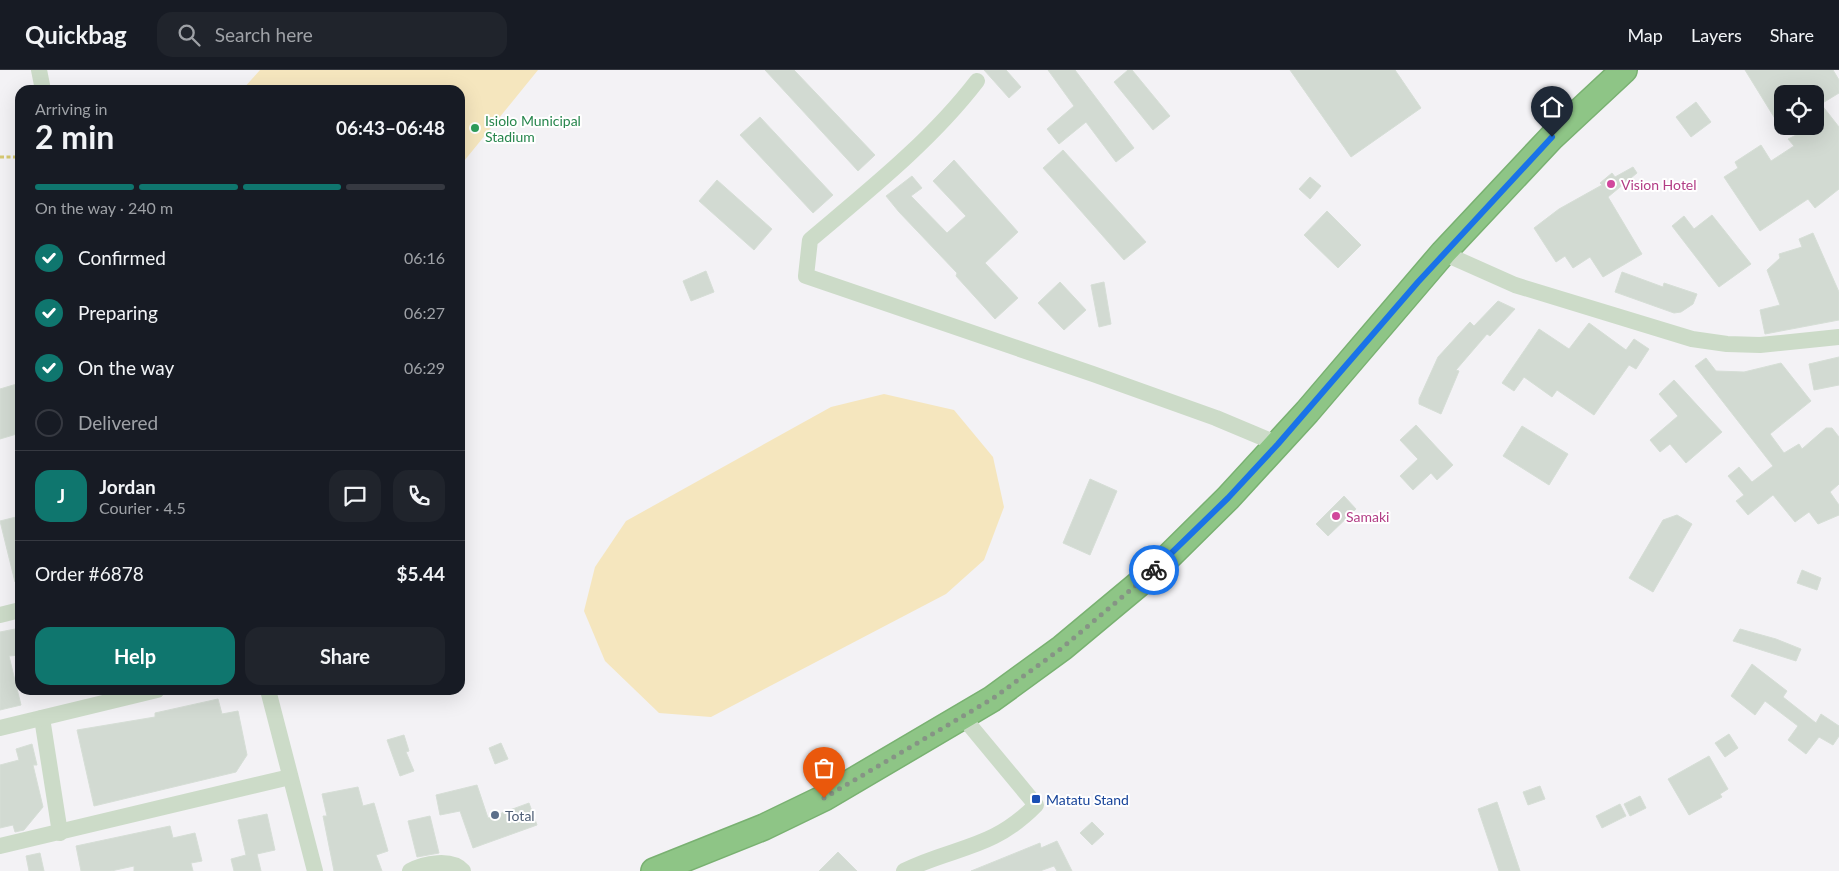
<!DOCTYPE html>
<html lang="en">
<head>
<meta charset="utf-8">
<style>
	:root { --surface:#171b24; --page:#20242c; --text:#f1f3f6; --muted:#9ea1a6; --line:#363941; --accent:#0f766e }
	body { margin:0; font-family:Lato,sans-serif; background:var(--page); color:var(--text); height:100vh; display:flex; flex-direction:column; font-size:19px; white-space:nowrap }
	* { box-sizing:border-box; margin:0 }
	p { font-size:16px; color:var(--muted) }
	.icon { flex:none; width:28px; height:28px; fill:none; stroke:currentColor; stroke-width:2; stroke-linecap:round; stroke-linejoin:round }
	.map { position:relative; flex:1; overflow:hidden }
	.side { position:absolute; left:15px; top:15px; width:450px; height:610px; display:flex; flex-direction:column; background:var(--surface); border-radius:15px; box-shadow:0 5px 20px #0002 }
	.side>* { flex:none }
	.controls { position:absolute; left:1774px; top:15px; display:grid; gap:10px }
	.controls a { display:grid; place-items:center; width:50px; height:50px; border-radius:10px; background:var(--surface); box-shadow:0 5px 20px #0002; font-size:25px }
	.pin { position:absolute; display:grid; place-items:center; width:42px; height:42px; color:#fff; margin:-51px -21px; border-radius:50% 50% 50% 0; rotate:-45deg; box-shadow:0 0 5px #0007 }
	.pin .icon { rotate:45deg }
	.courier { position:absolute; display:grid; place-items:center; width:50px; height:50px; margin:-25px; border:4px solid #1a73e8; border-radius:50%; background:#fff; color:#222; box-shadow:0 1px 6px #0007 }
	.head em { font-style:normal; font-weight:700 }
	.head div { display:flex; flex-direction:column-reverse }
	.head { display:flex; align-items:center; justify-content:space-between; height:85px; padding:0 20px }
	h1 { font-size:32px; font-weight:700; line-height:38px }
	.bar { display:grid; grid-template-columns:repeat(4,1fr); gap:8px 5px; align-content:center; height:60px; padding:0 20px }
	.bar i { height:6px; border-radius:4px; background:var(--line) }
	.bar .current { background:var(--accent) }
	.bar p { grid-column:span 4 }
	.line { display:flex; align-items:center; gap:12px; padding:0 20px; border-top:1px solid var(--line) }
	.line div { flex:1 }
	.round { display:grid; place-items:center; flex:none; width:52px; height:52px; border-radius:15px; background:var(--page) }
	ol { padding:0 20px; list-style:none }
	li { display:flex; align-items:center; gap:15px; height:55px }
	li p { margin-inline-start:auto }
	li .icon { padding:5px; border-radius:50%; background:var(--accent); color:#fff; stroke-width:4 }
	li:last-child { color:var(--muted) }
	li i { width:28px; height:28px; border:2px solid var(--line); border-radius:50% }
	.button { display:flex; gap:10px; margin-top:auto; padding:10px 20px }
	.button a { flex:1; height:58px; border-radius:15px; background:var(--accent); color:#fff; font-size:20px; font-weight:700; line-height:58px; text-align:center }
	.button a+a { background:var(--page); color:var(--text) }
	header { display:flex; align-items:center; gap:30px; box-sizing:border-box; height:70px; padding:0 25px; background:var(--surface); border-bottom:1px solid var(--line) }
	header strong { font-size:24px }
	nav { display:flex; gap:28px; margin-inline-start:auto; font-size:18px }
	.search { width:350px; height:45px; background:var(--page); display:flex; align-items:center; gap:12px; box-sizing:border-box; padding:0 18px; border-radius:15px; color:var(--muted); font-size:19px }
	.map>svg:first-child { display:block }
	.green { fill:#f5e6be }
	.building { fill:#d2dad2; stroke:#d6ded6 }
	.lines { fill:none; stroke-linecap:round; stroke-linejoin:round }
	.highway-casing { stroke:#79b171; stroke-width:28 }
	.path { stroke:#d7c972; stroke-width:3; stroke-dasharray:4 2.5; stroke-linecap:butt }
	.minor { stroke:#ccdbc8; stroke-width:16 }
	.highway { stroke:#8ec586; stroke-width:25 }
	.done { stroke:#869485; stroke-width:5; stroke-dasharray:0 9 }
	.route { stroke:#1a73e8; stroke-width:6 }
	.leisure-dot { fill:#2e9e5b; stroke:#fff; stroke-width:2 }
	.hotel-dot { fill:#d1479c; stroke:#fff; stroke-width:2 }
	.transit-dot { fill:#1a4fb4; stroke:#fff; stroke-width:2 }
	.service-dot { fill:#5c6f8a; stroke:#fff; stroke-width:2 }
	.labels { text-anchor:middle; dominant-baseline:central; stroke-width:4; stroke-linejoin:round; paint-order:stroke }
	.leisure-label { font-size:14px; fill:#27864d; stroke:#fff; text-anchor:start }
	.hotel-label { font-size:14px; fill:#b23c85; stroke:#fff; text-anchor:start }
	.transit-label { font-size:14px; fill:#164399; stroke:#fff; text-anchor:start }
	.service-label { font-size:14px; fill:#4e5e75; stroke:#fff; text-anchor:start }
</style>
</head>
<body>
<header>
<strong>Quickbag</strong>
<div class="search"><svg class="icon" aria-label="search" viewBox="0 0 24 24"><circle cx="10" cy="10" r="6"/><path d="M15 15l6 6"/></svg>Search here</div>
<nav><a>Map</a><a>Layers</a><a>Share</a></nav>
</header>
<div class="map">
<svg width="1839" height="801" viewBox="0 0 1839 801">
	<rect width="100%" height="100%" fill="#f3f2f5"/>
	<g class="green">
		<polygon points="260,0 538,0 460,96 460,20 242,20"/>
		<polygon points="884,324 954,340 993,387 1004,437 984,490 946,524 711,647 659,643 605,591 584,541 595,497 626,451 831,337"/>
	</g>
	<g class="building">
		<polygon points="765,0 794,0 875,85 858,101"/>
		<polygon points="984,0 1006,0 1021,17 1009,28"/>
		<polygon points="1048,0 1075,0 1134,78 1116,92 1086,52 1059,74 1047,59 1074,36"/>
		<polygon points="1128,0 1132,0 1170,46 1153,60 1114,12"/>
		<polygon points="1290,0 1395,0 1421,38 1351,87"/>
		<polygon points="1745,0 1833,0 1839,10 1839,23 1821,34 1839,57 1839,119 1815,138 1808,129 1760,161 1724,107 1738,98 1735,92 1761,75 1771,91 1794,76 1788,69 1815,56 1815,24 1782,24 1782,60"/>
		<polygon points="1696,32 1711,52 1691,67 1676,47"/>
		<polygon points="760,47 833,125 813,143 740,65"/>
		<polygon points="1063,80 1146,172 1124,190 1043,98"/>
		<polygon points="954,90 1018,162 985,193 1018,228 995,249 956,206 957,203 899,142 886,126 912,106 922,118 911,126 947,163 966,146 933,111"/>
		<polygon points="1633,97 1637,103 1608,127 1642,184 1603,207 1590,187 1573,198 1565,186 1556,192 1534,158 1559,139 1602,115 1600,113 1612,103 1615,107"/>
		<polygon points="1310,107 1321,116 1310,129 1299,119"/>
		<polygon points="717,110 772,159 754,180 699,131"/>
		<polygon points="1327,141 1361,175 1338,198 1304,165"/>
		<polygon points="1712,145 1751,194 1719,217 1672,156 1684,146 1694,159"/>
		<polygon points="1813,163 1839,222 1839,250 1765,264 1760,240 1780,235 1767,200 1780,188 1779,184 1802,177 1799,169"/>
		<polygon points="706,201 714,222 691,231 683,211"/>
		<polygon points="1622,202 1663,217 1664,213 1697,224 1693,234 1681,242 1674,243 1615,222"/>
		<polygon points="1060,212 1086,240 1064,260 1038,233"/>
		<polygon points="1104,212 1111,254 1099,257 1091,215"/>
		<polygon points="1498,231 1515,239 1490,266 1487,264 1456,300 1459,301 1441,344 1419,334 1419,329 1438,287 1470,252 1474,256"/>
		<polygon points="1589,253 1626,280 1634,269 1649,279 1636,299 1629,295 1594,345 1557,320 1552,327 1524,307 1514,321 1502,313 1539,259 1569,279"/>
		<polygon points="1839,287 1839,315 1814,320 1809,294"/>
		<polygon points="1706,288 1716,301 1744,302 1781,293 1811,331 1770,364 1784,383 1799,374 1802,379 1826,358 1832,358 1839,367 1839,414 1830,422 1839,435 1839,445 1818,454 1809,442 1795,452 1773,425 1748,445 1736,431 1744,425 1728,406 1739,397 1752,412 1773,396 1695,296"/>
		<polygon points="1674,310 1722,362 1686,393 1670,374 1660,382 1650,370 1678,346 1659,324"/>
		<polygon points="20,313 20,332 16,333 20,347 20,363 0,369 0,319"/>
		<polygon points="1416,355 1453,395 1437,410 1431,403 1413,420 1400,406 1418,389 1400,370"/>
		<polygon points="1522,356 1568,384 1549,415 1503,386"/>
		<polygon points="1090,409 1117,421 1090,485 1063,473"/>
		<polygon points="1344,426 1356,439 1328,466 1316,454"/>
		<polygon points="1677,445 1692,454 1653,522 1629,508 1663,450"/>
		<polygon points="20,446 20,511 15,512 0,451"/>
		<polygon points="1802,500 1821,508 1817,520 1797,513"/>
		<polygon points="20,558 20,585 9,586 21,635 0,640 0,562"/>
		<polygon points="1740,559 1776,569 1801,579 1796,591 1733,571"/>
		<polygon points="1752,594 1787,621 1783,627 1816,653 1821,644 1839,656 1839,666 1833,675 1819,667 1806,684 1788,670 1798,656 1765,631 1755,645 1731,626"/>
		<polygon points="218,629 222,644 238,641 247,685 236,702 94,736 77,660 155,647 155,643"/>
		<polygon points="1729,664 1738,678 1725,687 1715,673"/>
		<polygon points="404,665 409,681 406,682 414,701 400,706 387,670"/>
		<polygon points="501,673 508,689 495,694 489,678"/>
		<polygon points="32,674 37,695 33,695 43,737 24,760 15,762 13,755 0,758 0,695 19,690 16,679"/>
		<polygon points="1709,686 1728,719 1720,724 1722,727 1689,745 1668,709"/>
		<polygon points="477,715 488,748 529,733 537,755 473,778 460,741 440,745 436,725"/>
		<polygon points="1540,716 1545,729 1528,735 1523,722"/>
		<polygon points="358,717 363,736 374,733 388,781 376,785 382,801 334,801 323,746 327,746 322,724"/>
		<polygon points="1640,726 1646,738 1630,746 1624,734"/>
		<polygon points="1497,732 1520,801 1499,801 1478,739"/>
		<polygon points="1620,734 1626,746 1602,758 1596,746"/>
		<polygon points="267,744 275,780 257,784 261,801 234,801 231,789 246,785 238,750"/>
		<polygon points="430,746 439,783 417,787 408,751"/>
		<polygon points="1092,752 1104,764 1092,775 1080,763"/>
		<polygon points="170,756 173,768 195,763 202,791 191,793 193,801 134,801 134,796 111,801 81,801 76,776"/>
		<polygon points="1057,771 1072,801 1057,801 1054,796 1040,801 971,801 1040,773 1041,778"/>
		<polygon points="838,782 857,801 819,801"/>
		<polygon points="40,783 44,801 29,801 26,786"/>
	</g>
	<g class="lines">
		<defs>
			<polyline id="highway" points="654,801 764,757 824,728 992,629 1062,578 1152,503 1228,428 1307,342 1443,183 1552,67 1624,0"/>
		</defs>
		<use href="#highway" class="highway-casing"/>
		<polyline class="path" points="0,87 20,87"/>
		<g class="minor">
			<polyline points="39,0 43,20"/>
			<path d="M 977,11 C 931,71 868,121 810,170 L 806,206 L 1093,304 L 1216,348 L 1278,374"/>
			<polyline points="1443,183 1515,215 1692,269 1727,274 1760,275 1839,267"/>
			<polyline points="0,545 20,540"/>
			<polyline points="268,620 315,801"/>
			<polyline points="42,648 60,763"/>
			<polyline points="0,658 157,620"/>
			<polyline points="0,776 290,707"/>
			<path d="M 410,801 C 424,793 452,788 463,801"/>
			<path d="M 904,801 C 955,776 992,780 1036,735 L 963,647"/>
		</g>
		<use href="#highway" class="highway"/>
	</g>
	<g class="lines">
		<polyline class="done" points="824,728 992,629 1062,578 1154,500"/>
		<polyline class="route" points="1154,500 1228,428 1278,374 1418,212 1552,67"/>
	</g>
	<circle class="leisure-dot" cx="475" cy="58" r="5"/>
	<g class="hotel-dot">
		<circle cx="1611" cy="114" r="5"/>
		<circle cx="1336" cy="446" r="5"/>
	</g>
	<rect class="transit-dot" x="1031" y="724" width="10" height="10" rx="2.5"/>
	<circle class="service-dot" cx="495" cy="745" r="5"/>
	<g class="labels">
		<g class="leisure-label">
			<text x="485" y="50">Isiolo Municipal<tspan x="485" dy="16">Stadium</tspan></text>
		</g>
		<g class="hotel-label">
			<text x="1621" y="114">Vision Hotel</text>
			<text x="1346" y="446">Samaki</text>
		</g>
		<g class="transit-label">
			<text x="1046" y="729">Matatu Stand</text>
		</g>
		<g class="service-label">
			<text x="505" y="745">Total</text>
		</g>
	</g>
</svg>
<div class="controls">
<a><svg class="icon" aria-label="locate" viewBox="0 0 24 24"><circle cx="12" cy="12" r="6"/><path d="M12 2v4M12 18v4M2 12h4M18 12h4"/></svg></a>
</div>
<div class="pin" style="left:824px;top:728px;background:#ea580c"><svg class="icon" aria-label="bag" viewBox="0 0 24 24"><path d="M5 8h14l-1 12H6zM9 8a3 3 0 0 1 6 0"/></svg></div>
<div class="pin" style="left:1552px;top:67px;background:#1f2937"><svg class="icon" aria-label="home" viewBox="0 0 24 24"><path d="M3 11l9-7 9 7M6 9v11h12V9"/></svg></div>
<div class="courier" style="left:1154px;top:500px"><svg class="icon" aria-label="bike" viewBox="0 0 24 24"><circle cx="6" cy="16" r="4"/><circle cx="18" cy="16" r="4"/><path d="M6 16l4-8h5l3 8M10 8l3 8H6M13 5h3"/></svg></div>
<section class="side">
<div class="head"><div><h1>2 min</h1><p>Arriving in</p></div><em>06:43–06:48</em></div>
<div class="bar"><i class="current"></i><i class="current"></i><i class="current"></i><i></i><p>On the way · 240 m</p></div>
<ol>
<li><svg class="icon" aria-label="check" viewBox="0 0 24 24"><path d="M5 12l5 5 9-10"/></svg>Confirmed<p>06:16</p></li>
<li><svg class="icon" aria-label="check" viewBox="0 0 24 24"><path d="M5 12l5 5 9-10"/></svg>Preparing<p>06:27</p></li>
<li><svg class="icon" aria-label="check" viewBox="0 0 24 24"><path d="M5 12l5 5 9-10"/></svg>On the way<p>06:29</p></li>
<li><i></i>Delivered</li>
</ol>
<div class="line" style="height:90px"><b class="round" style="background:var(--accent);color:#fff">J</b><div><b>Jordan</b><p>Courier · 4.5</p></div><a class="round"><svg class="icon" aria-label="chat" viewBox="0 0 24 24"><path d="M4 5h16v11H9l-5 4z"/></svg></a><a class="round"><svg class="icon" aria-label="phone" viewBox="0 0 24 24"><path d="M5 4h4l2 5-3 2q2 4 5 5l2-3 5 2v4C11 20 4 13 5 4z"/></svg></a></div>
<div class="line" style="height:65px"><div>Order #6878</div><b>$5.44</b></div>
<div class="button"><a>Help</a><a>Share</a></div>
</section>
</div>
</body>
</html>
